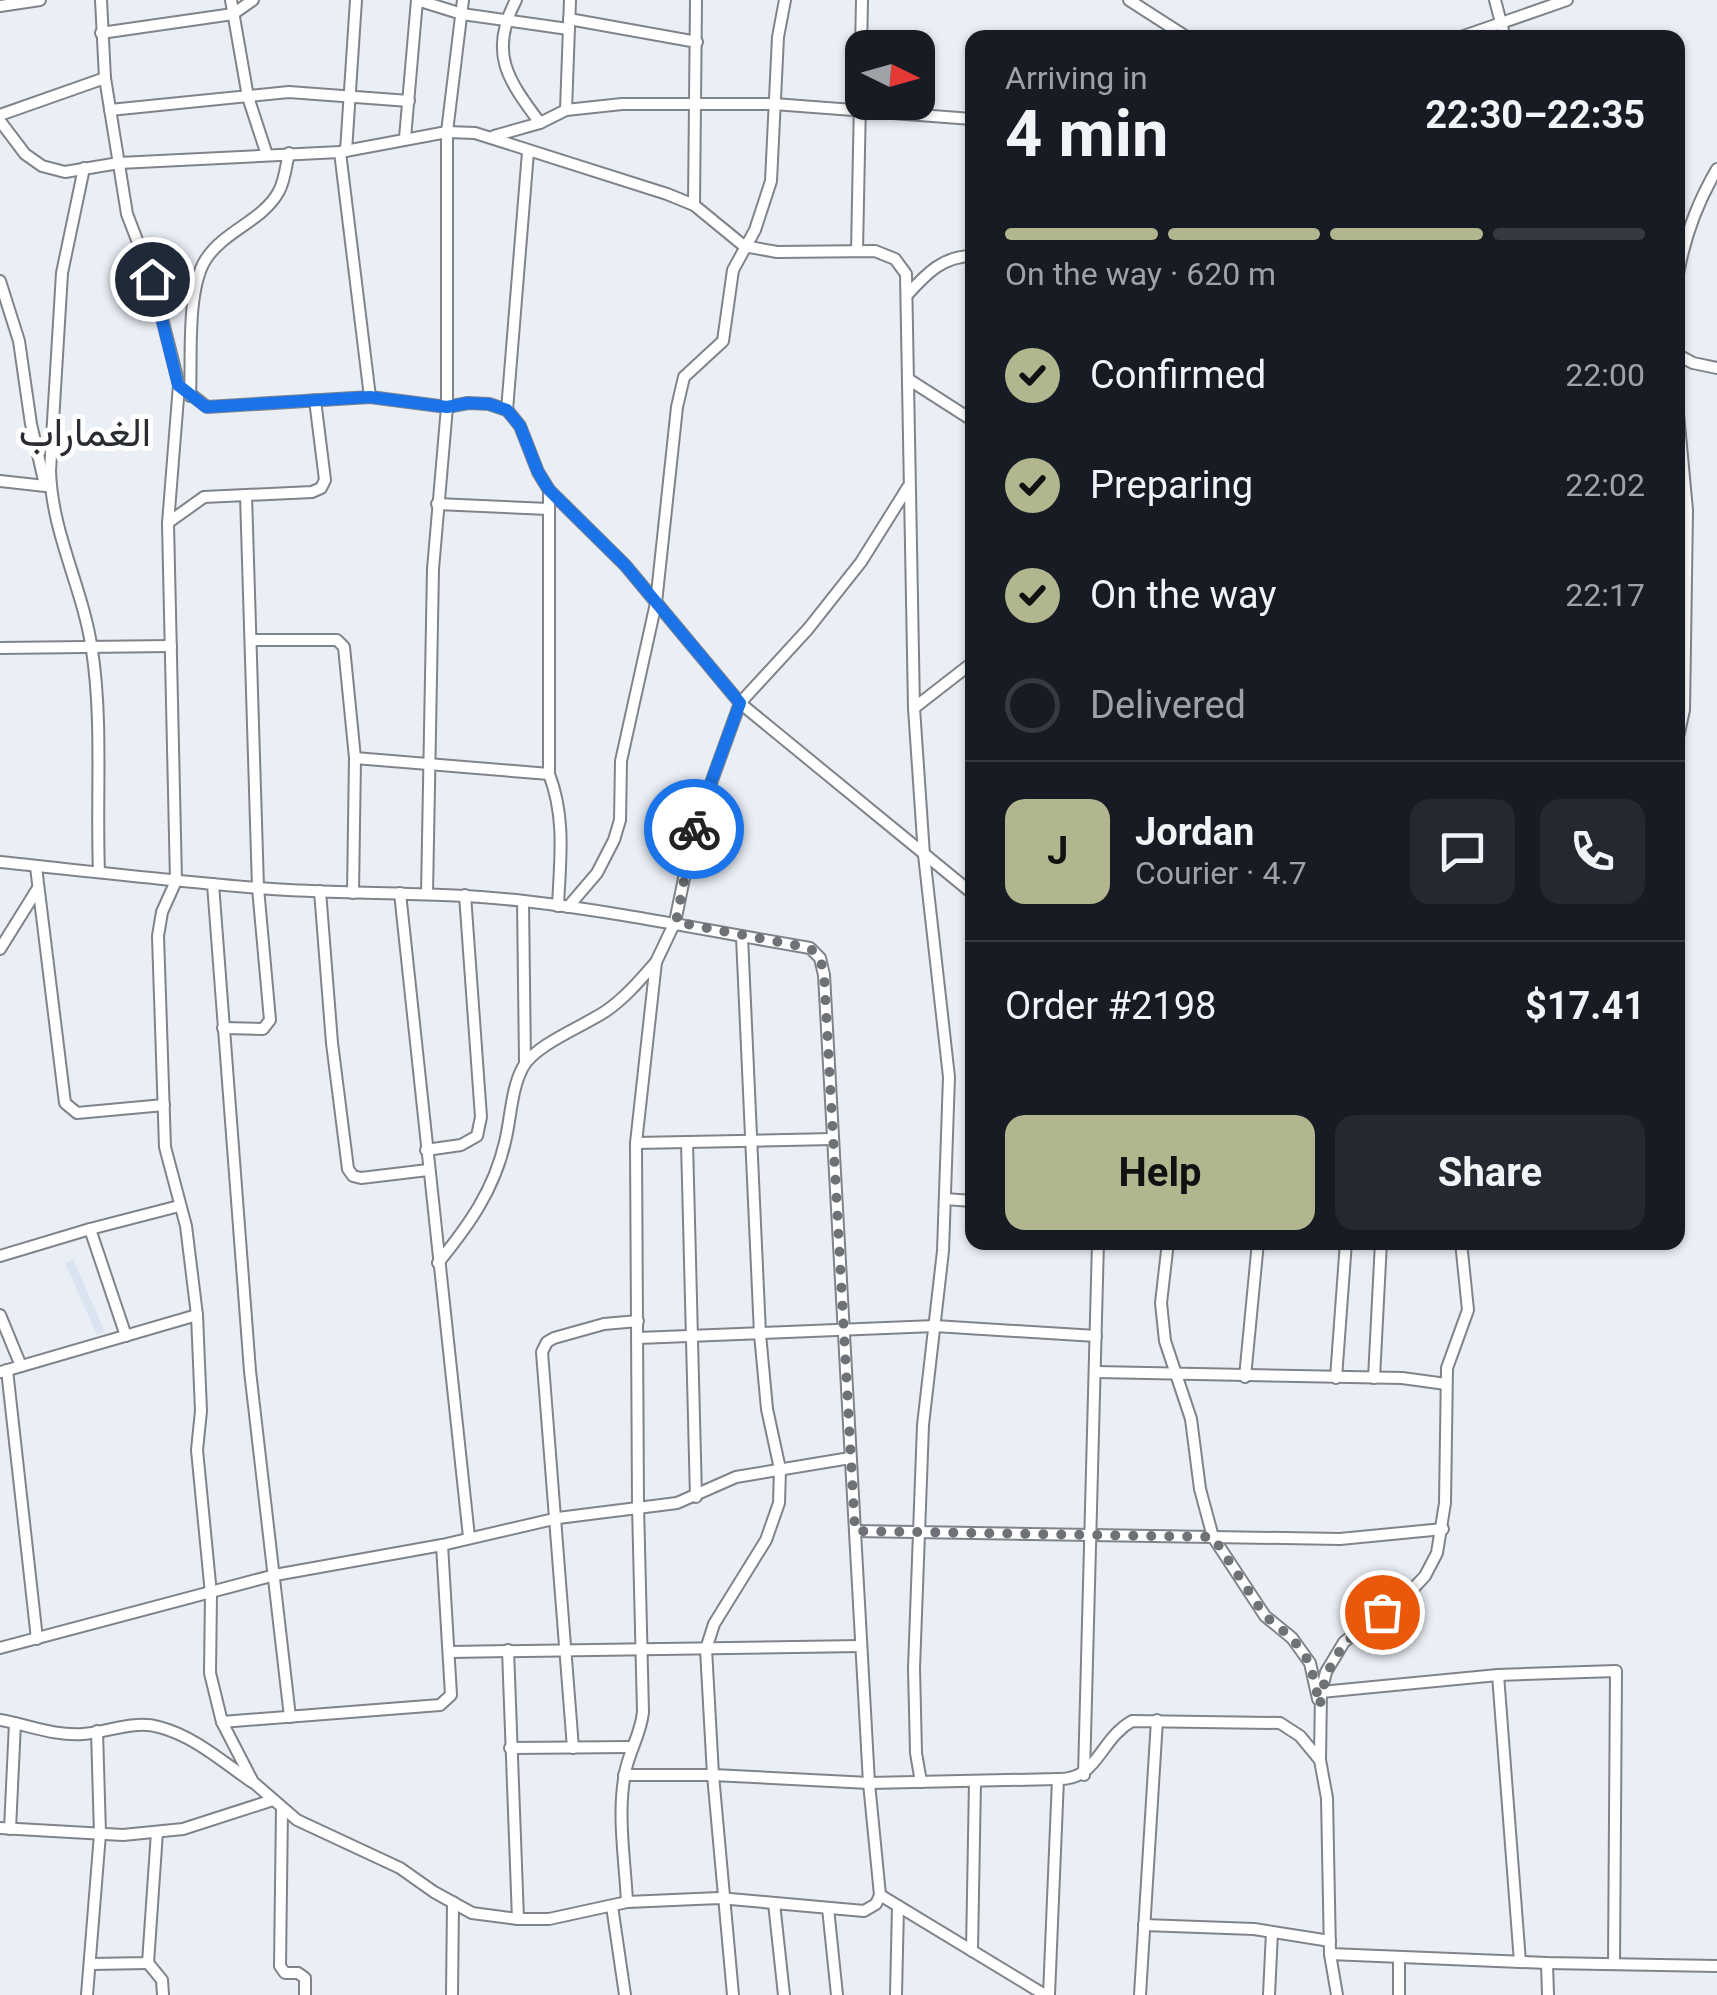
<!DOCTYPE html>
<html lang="en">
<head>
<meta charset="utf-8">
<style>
	:root { --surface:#171b24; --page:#242831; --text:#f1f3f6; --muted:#9ea1a6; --line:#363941; --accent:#b1b68e }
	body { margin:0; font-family:Roboto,Vazirmatn,sans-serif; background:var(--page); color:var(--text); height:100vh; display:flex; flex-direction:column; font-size:38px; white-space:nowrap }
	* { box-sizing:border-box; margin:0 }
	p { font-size:32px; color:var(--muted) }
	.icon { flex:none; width:55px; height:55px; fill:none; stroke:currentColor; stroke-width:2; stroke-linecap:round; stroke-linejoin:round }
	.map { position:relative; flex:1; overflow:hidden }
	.details { position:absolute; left:965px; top:30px; width:720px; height:1220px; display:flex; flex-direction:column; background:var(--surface); border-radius:20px; box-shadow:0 2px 8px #0004 }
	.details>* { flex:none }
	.needle { width:65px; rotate:95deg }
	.controls { position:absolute; left:845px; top:30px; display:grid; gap:20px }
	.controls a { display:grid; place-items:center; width:90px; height:90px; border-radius:20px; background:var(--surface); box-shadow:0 2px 8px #0004; font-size:50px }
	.pin { position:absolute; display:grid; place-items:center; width:85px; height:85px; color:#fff; margin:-42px; border:5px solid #fff; border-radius:50%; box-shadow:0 2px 10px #0007 }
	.courier { position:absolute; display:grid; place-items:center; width:100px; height:100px; margin:-50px; border:8px solid #1a73e8; border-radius:50%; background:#fff; color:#222; box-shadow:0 2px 12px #0007 }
	.head em { font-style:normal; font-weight:700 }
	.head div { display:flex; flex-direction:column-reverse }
	.head { display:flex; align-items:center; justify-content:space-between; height:170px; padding:0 40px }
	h1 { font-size:65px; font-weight:700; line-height:75px }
	.bar { display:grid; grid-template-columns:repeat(4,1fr); gap:15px 10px; align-content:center; height:120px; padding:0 40px }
	.bar i { height:12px; border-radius:8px; background:var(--line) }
	.bar .active { background:var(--accent) }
	.bar p { grid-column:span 4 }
	.line { display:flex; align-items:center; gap:25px; padding:0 40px; border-top:2px solid var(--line) }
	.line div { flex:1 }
	.round { display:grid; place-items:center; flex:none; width:105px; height:105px; border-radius:20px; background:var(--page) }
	ol { padding:0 40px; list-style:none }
	li { display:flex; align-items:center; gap:30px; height:110px }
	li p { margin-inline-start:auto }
	li .icon { padding:10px; border-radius:50%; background:var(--accent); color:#111; stroke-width:4 }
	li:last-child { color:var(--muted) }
	li i { width:55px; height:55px; border:5px solid var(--line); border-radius:50% }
	.button { display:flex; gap:20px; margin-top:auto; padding:20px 40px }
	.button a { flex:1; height:115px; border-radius:20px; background:var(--accent); color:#111; font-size:40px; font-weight:700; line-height:115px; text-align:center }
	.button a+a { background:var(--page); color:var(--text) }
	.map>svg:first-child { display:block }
	.built { fill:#dae4f1 }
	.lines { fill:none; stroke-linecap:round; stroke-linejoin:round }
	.minor-casing { stroke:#7f848a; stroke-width:14 }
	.minor { stroke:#fff; stroke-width:10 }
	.done { stroke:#6e7175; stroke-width:10; stroke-dasharray:0 18 }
	.route { stroke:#1a73e8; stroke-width:12 }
	.labels { text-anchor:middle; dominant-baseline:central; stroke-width:10; stroke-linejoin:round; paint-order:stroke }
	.quarter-label { font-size:40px; fill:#292d32; stroke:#fff }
</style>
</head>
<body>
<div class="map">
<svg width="1717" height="1995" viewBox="0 0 1717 1995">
	<rect width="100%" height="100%" fill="#eaeff6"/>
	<polygon class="built" points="73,1259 105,1332 97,1335 65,1263"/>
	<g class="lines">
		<defs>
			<g id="minor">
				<polyline points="231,0 248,97 267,155"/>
				<path d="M 516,0 C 488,53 508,80 540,123"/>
				<polyline points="1129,0 1188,38"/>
				<polyline points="1495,0 1505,38"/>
				<polyline points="0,6 40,0"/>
				<polyline points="569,19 697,42"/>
				<polyline points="101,33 233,14 253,0"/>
				<polyline points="1458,38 1567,0"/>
				<polyline points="110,110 289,92 409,101"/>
				<polyline points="566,110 570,0"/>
				<polyline points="0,115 105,78"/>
				<polyline points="0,121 25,154 42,166 65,172 119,163 340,152 447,132 475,133 667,194 694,205 744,246 777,252 875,251 895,259 906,274 914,708 924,855 949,1077 943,1251 923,1425 914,1668 916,1753 921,1782"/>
				<polyline points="494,136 540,123 566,110 622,104 774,104 972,119"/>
				<polyline points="405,138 417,0 462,14 568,29"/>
				<polyline points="346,151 356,0"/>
				<polyline points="340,152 370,397"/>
				<path d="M 84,168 L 62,273 L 50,471 C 52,534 83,588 92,650 C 103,722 96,799 99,872"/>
				<polyline points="694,205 696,0"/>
				<polyline points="857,251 862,0"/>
				<path d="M 1678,274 C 1685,235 1697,203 1717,169"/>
				<polyline points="0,281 19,341 31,424 45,485"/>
				<path d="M 908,294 C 926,274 943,256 972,256"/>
				<polyline points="1678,355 1693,363 1717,368"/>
				<polyline points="908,379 972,420"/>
				<polyline points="179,385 207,407 370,397 447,407 468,403 489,404 507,410 520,426 538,472 549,490 625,565 740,703 972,893"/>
				<path d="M 190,396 C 192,359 186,290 206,259 C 225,230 263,221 279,191 C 285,180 286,165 289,153"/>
				<polyline points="507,410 528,152"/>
				<polyline points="1678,414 1687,510 1684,710 1678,737"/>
				<polyline points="0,481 45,486"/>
				<path d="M 549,490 L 549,774 C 566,818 560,860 558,906"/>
				<polyline points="246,495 312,492 321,488 325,480 315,400"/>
				<polyline points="437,504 549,509"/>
				<polyline points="169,522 204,497 246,495 258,888 270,1020 263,1029 223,1028"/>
				<polyline points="251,640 337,640 344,647 355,758 353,893"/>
				<polyline points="0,648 171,646"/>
				<polyline points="914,708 972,663"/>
				<polyline points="355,758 549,774"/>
				<path d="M 0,862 C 86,871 172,881 258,888 C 346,895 435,891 524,901 C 620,912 714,932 810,948 L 820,958 L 824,975 L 869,1783 L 880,1895 L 876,1904 L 864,1911 L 719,1898 L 627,1902 L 549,1919 L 518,1919 L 472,1913 L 434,1892 L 400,1868 L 297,1820 L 253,1782 L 222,1722 L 210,1673 L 211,1594 L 197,1450 L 201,1411 L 197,1315 L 186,1226 L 165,1147 L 158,936 L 162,912 L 176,881 L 168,523 L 179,385 L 152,279 L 127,214 L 105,78 L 101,0"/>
				<polyline points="36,867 65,1103 77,1113 164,1105"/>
				<polyline points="213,884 250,1371 290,1717"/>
				<polyline points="320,891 332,1043 348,1169 353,1176 361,1178 428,1170"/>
				<polyline points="400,893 469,1537"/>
				<polyline points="427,894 433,569 447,407 447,132 463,0"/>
				<polyline points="523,901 525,1063"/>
				<polyline points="568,907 597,873 614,840 620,820 621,761 656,603 677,407 684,377 723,341 733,270 755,230 771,181 778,37 785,0"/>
				<polyline points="0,949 38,888"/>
				<polyline points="687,1142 696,1497"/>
				<polyline points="636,1143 833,1139"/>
				<polyline points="426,1150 461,1145 477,1136 481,1117 465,895"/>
				<polyline points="945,1199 972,1201"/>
				<polyline points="1168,1242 1161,1303 1165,1341 1191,1419 1200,1489 1213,1537 1265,1616 1292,1638 1310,1663 1318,1699"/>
				<polyline points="0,1256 90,1229"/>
				<path d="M 438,1263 C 469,1225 494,1190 505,1142 C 511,1118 511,1089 523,1067 C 536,1044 584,1026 606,1011 C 625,998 641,979 656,962"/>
				<polyline points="0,1315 21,1366"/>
				<polyline points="126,1336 90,1229 179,1206"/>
				<polyline points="638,1338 935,1326 1096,1336"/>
				<polyline points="7,1370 37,1639"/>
				<polyline points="1,1372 197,1315"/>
				<polyline points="1096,1372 1402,1378 1446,1384"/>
				<polyline points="1245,1377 1258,1242"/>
				<polyline points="1336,1378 1346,1242"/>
				<polyline points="1374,1378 1381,1242"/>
				<polyline points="855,1531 1340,1539 1443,1529"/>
				<polyline points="0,1648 275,1575 442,1545 558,1518 677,1503 736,1477 850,1458"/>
				<polyline points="508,1650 518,1919"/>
				<polyline points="449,1652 861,1646"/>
				<polyline points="1498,1675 1520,1962"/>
				<polyline points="1321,1692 1498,1675 1616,1671 1614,1964"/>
				<path d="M 0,1720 C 29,1725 53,1736 83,1734 C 108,1732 134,1720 159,1727 C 194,1736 223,1762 252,1782"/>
				<polyline points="222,1722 440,1705 451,1695 442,1545"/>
				<polyline points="510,1748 631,1747"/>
				<polyline points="573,1748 542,1352 547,1342 554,1338 604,1324 638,1321"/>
				<polyline points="624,1775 713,1775 869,1783 1058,1779"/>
				<polyline points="1084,1775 1098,1242"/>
				<polyline points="282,1808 280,1966 285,1973 298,1973 305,1978 305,1995"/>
				<polyline points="0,1828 123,1835 183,1829 273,1800"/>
				<polyline points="10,1829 15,1723"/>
				<polyline points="880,1895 1045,1995"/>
				<path d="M 627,1902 C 625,1860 617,1815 625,1773 C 629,1751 641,1734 643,1712 L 638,1505 L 636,1143 L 656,962 L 675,922 L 694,830 L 740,703 L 808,629 L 861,562 L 908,487"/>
				<polyline points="774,1903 784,1995"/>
				<polyline points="612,1906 625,1995"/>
				<polyline points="828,1908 837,1995"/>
				<polyline points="1144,1925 1254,1929 1330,1941"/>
				<polyline points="972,1951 975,1781"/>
				<polyline points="1330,1954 1547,1963 1717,1966"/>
				<polyline points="148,1963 162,1980 163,1995"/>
				<polyline points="1547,1963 1548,1995"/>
				<polyline points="90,1964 148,1963 157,1832"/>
				<polyline points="87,1995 100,1834 97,1731"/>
				<polyline points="452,1995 453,1902"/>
				<polyline points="733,1995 713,1775 706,1649 714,1624 766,1540 779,1503 780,1469 767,1409 760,1334 742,937"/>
				<polyline points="896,1995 898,1906"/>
				<path d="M 1049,1995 L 1058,1779 C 1098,1780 1099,1740 1132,1721 L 1280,1723 L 1300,1736 L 1319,1759"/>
				<polyline points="1140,1995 1157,1720"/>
				<polyline points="1269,1995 1272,1932"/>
				<polyline points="1337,1995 1330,1954 1327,1798 1320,1760 1321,1692 1326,1672 1344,1642 1409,1593 1425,1576 1437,1553 1445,1503 1447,1368 1468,1310 1461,1242"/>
				<polyline points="1399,1995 1399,1957"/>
			</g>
		</defs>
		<use href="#minor" class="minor-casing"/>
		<use href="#minor" class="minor"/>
	</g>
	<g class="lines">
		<path class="done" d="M 694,829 L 676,922 L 810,948 L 820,958 L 824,974 L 855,1531 L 1213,1537 L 1265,1616 L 1292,1638 L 1310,1663 L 1320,1706 C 1325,1661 1346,1637 1382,1612"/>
		<polyline class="route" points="152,279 178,385 206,407 370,397 447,407 468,403 489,404 507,410 520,426 538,472 549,490 625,565 740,703 694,829"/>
	</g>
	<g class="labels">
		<g class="quarter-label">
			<text x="85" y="432">الغماراب</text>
		</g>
	</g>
</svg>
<div class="controls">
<a><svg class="needle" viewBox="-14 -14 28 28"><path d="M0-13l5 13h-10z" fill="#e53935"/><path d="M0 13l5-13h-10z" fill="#9ea1a6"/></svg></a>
</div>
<div class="pin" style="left:1382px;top:1612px;background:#ea580c"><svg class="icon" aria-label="bag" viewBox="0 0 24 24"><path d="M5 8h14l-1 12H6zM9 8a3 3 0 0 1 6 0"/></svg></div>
<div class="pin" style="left:152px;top:279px;background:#1f2937"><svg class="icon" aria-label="home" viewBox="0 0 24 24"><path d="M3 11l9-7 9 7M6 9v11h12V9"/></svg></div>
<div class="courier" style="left:694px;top:829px"><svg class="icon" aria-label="bike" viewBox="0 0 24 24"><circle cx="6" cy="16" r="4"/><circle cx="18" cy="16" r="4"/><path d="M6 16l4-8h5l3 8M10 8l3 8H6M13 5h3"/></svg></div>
<section class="details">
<div class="head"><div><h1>4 min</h1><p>Arriving in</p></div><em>22:30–22:35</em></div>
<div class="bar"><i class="active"></i><i class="active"></i><i class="active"></i><i></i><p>On the way · 620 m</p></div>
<ol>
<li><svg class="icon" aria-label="check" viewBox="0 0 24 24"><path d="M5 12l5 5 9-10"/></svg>Confirmed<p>22:00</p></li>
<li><svg class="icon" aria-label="check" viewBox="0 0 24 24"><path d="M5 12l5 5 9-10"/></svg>Preparing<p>22:02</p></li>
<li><svg class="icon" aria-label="check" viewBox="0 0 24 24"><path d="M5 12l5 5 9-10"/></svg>On the way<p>22:17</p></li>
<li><i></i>Delivered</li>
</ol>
<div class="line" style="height:180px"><b class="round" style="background:var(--accent);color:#111">J</b><div><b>Jordan</b><p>Courier · 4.7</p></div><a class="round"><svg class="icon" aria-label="chat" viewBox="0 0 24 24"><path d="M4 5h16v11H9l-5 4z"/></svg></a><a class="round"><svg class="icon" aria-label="phone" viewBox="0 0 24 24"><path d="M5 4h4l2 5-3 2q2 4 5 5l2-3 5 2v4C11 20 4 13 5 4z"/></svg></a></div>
<div class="line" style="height:130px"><div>Order #2198</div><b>$17.41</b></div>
<div class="button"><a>Help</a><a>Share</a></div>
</section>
</div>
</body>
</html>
